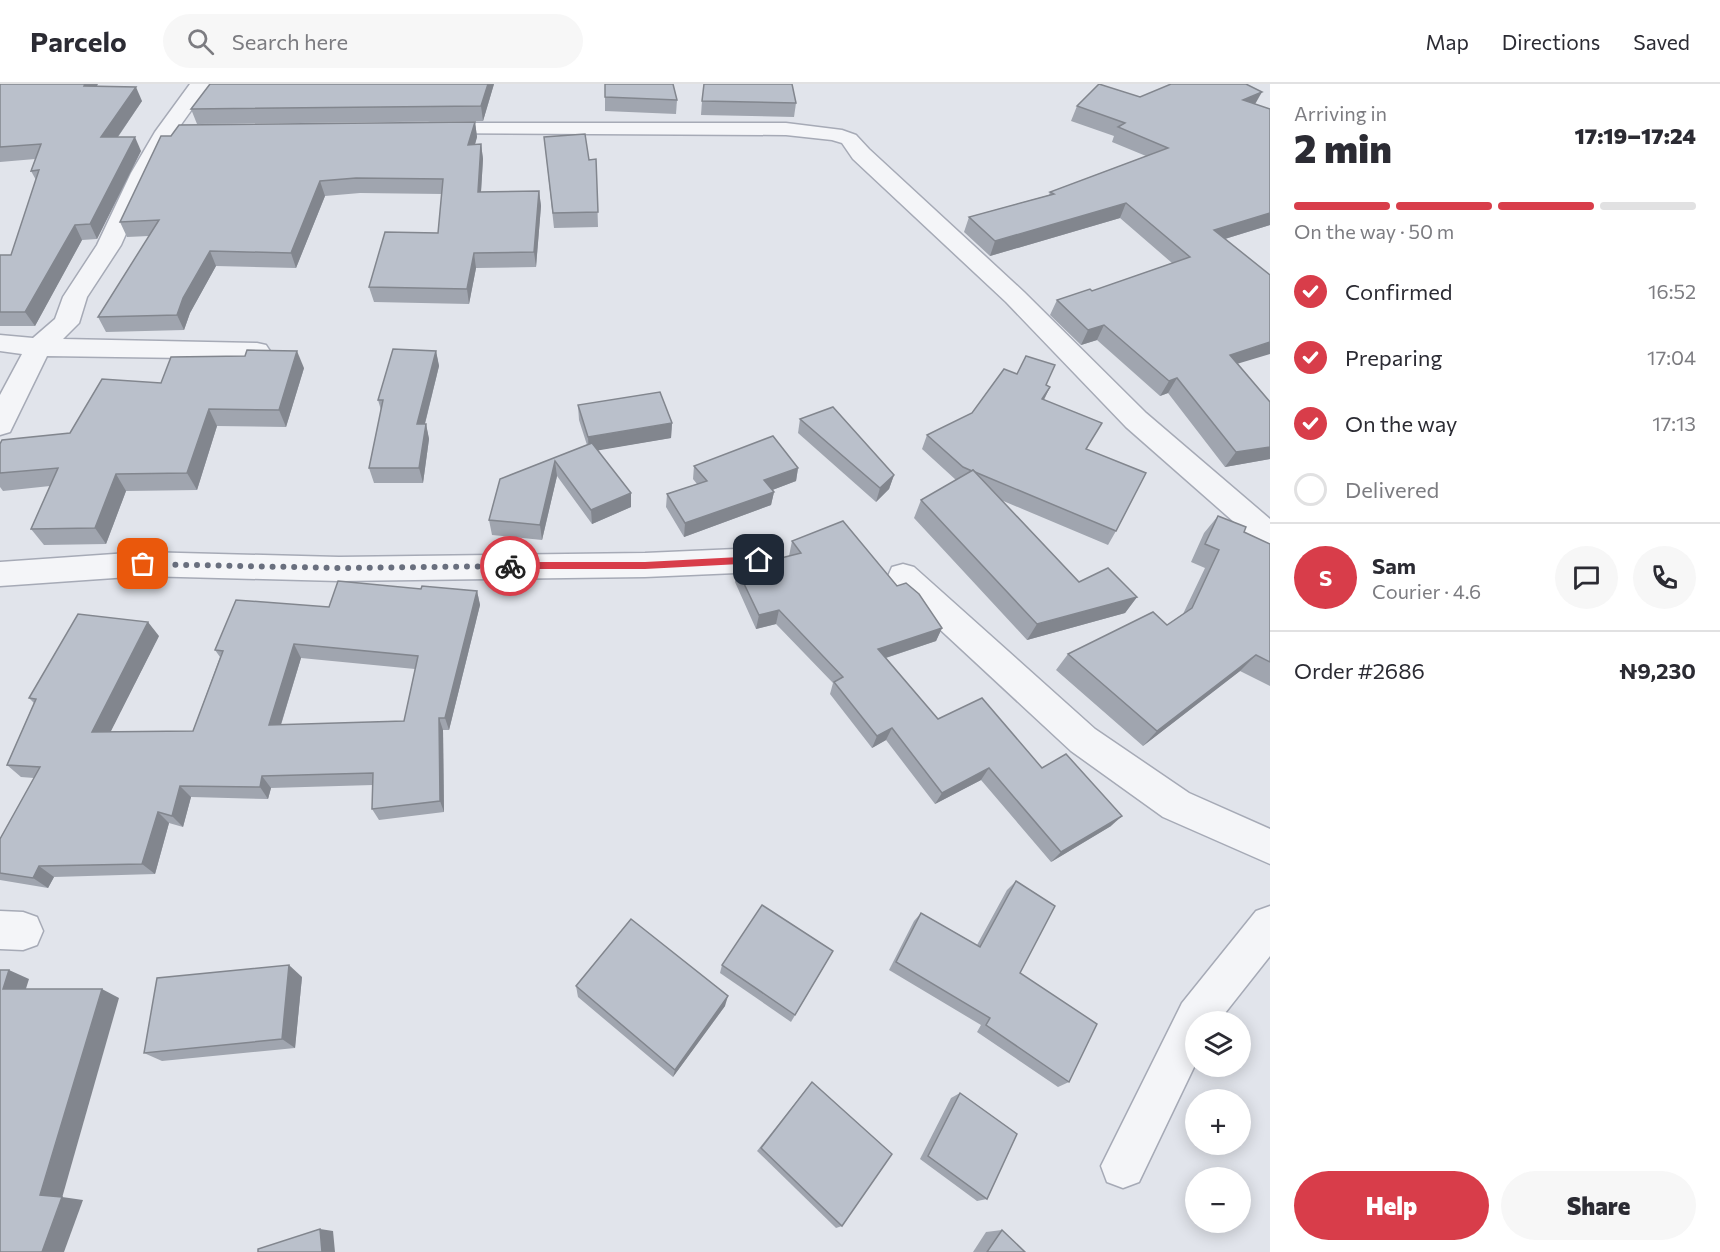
<!DOCTYPE html>
<html lang="en">
<head>
<meta charset="utf-8">
<style>
	:root { --surface:#fff; --page:#f7f7f7; --text:#2b2b33; --muted:#7c7c81; --line:#e1e1e2; --accent:#d83d4a }
	body { margin:0; font-family:Commissioner,sans-serif; background:var(--page); color:var(--text); height:100vh; display:flex; flex-direction:column; font-size:22px; white-space:nowrap }
	* { box-sizing:border-box; margin:0 }
	p { font-size:20px; color:var(--muted) }
	.icon { flex:none; width:33px; height:33px; fill:none; stroke:currentColor; stroke-width:2; stroke-linecap:round; stroke-linejoin:round }
	.map { position:relative; flex:1; overflow:hidden }
	.sheet { display:flex; flex-direction:column; background:var(--surface); width:450px }
	.sheet>* { flex:none }
	.controls { position:absolute; left:1185px; top:927px; display:grid; gap:12px }
	.controls a { display:grid; place-items:center; width:66px; height:66px; border-radius:50%; background:var(--surface); box-shadow:0 3px 15px #0003; font-size:30px }
	.pin { position:absolute; display:grid; place-items:center; width:51px; height:51px; color:#fff; margin:-26px; border-radius:12px; box-shadow:0 3px 9px #0006 }
	.courier { position:absolute; display:grid; place-items:center; width:60px; height:60px; margin:-30px; border:4px solid #d83d4a; border-radius:50%; background:#fff; color:#222; box-shadow:0 2px 8px #0007 }
	.summary em { font-style:normal; font-weight:800 }
	.summary div { display:flex; flex-direction:column-reverse }
	.summary { display:flex; align-items:center; justify-content:space-between; height:102px; padding:0 24px }
	h1 { font-size:39px; font-weight:800; line-height:45px }
	.bar { display:grid; grid-template-columns:repeat(4,1fr); gap:9px 6px; align-content:center; height:72px; padding:0 24px }
	.bar i { height:8px; border-radius:4px; background:var(--line) }
	.bar .active { background:var(--accent) }
	.bar p { grid-column:span 4 }
	.line { display:flex; align-items:center; gap:15px; padding:0 24px; border-top:2px solid var(--line) }
	.line div { flex:1 }
	.round { display:grid; place-items:center; flex:none; width:63px; height:63px; border-radius:32px; background:var(--page) }
	ol { padding:0 24px; list-style:none }
	li { display:flex; align-items:center; gap:18px; height:66px }
	li p { margin-inline-start:auto }
	li .icon { padding:6px; border-radius:50%; background:var(--accent); color:#fff; stroke-width:4 }
	li:last-child { color:var(--muted) }
	li i { width:33px; height:33px; border:3px solid var(--line); border-radius:50% }
	.cta { display:flex; gap:12px; margin-top:auto; padding:12px 24px }
	.cta a { flex:1; height:69px; border-radius:36px; background:var(--accent); color:#fff; font-size:24px; font-weight:800; line-height:69px; text-align:center }
	.cta a+a { background:var(--page); color:var(--text) }
	header { display:flex; align-items:center; gap:36px; box-sizing:border-box; height:84px; padding:0 30px; background:var(--surface); border-bottom:2px solid var(--line) }
	header strong { font-size:28px }
	nav { display:flex; gap:33px; margin-inline-start:auto; font-size:21px }
	.search { width:420px; height:54px; background:var(--page); display:flex; align-items:center; gap:15px; box-sizing:border-box; padding:0 21px; border-radius:33px; color:var(--muted); font-size:22px }
	main { display:flex; flex:1; min-height:0 }
	.map>svg:first-child { display:block }
	.lines { fill:none; stroke-linecap:round; stroke-linejoin:round }
	.minor-casing { stroke:#a6aab6; stroke-width:3 }
	.minor { fill:#f4f5f8; fill-rule:evenodd }
	.wall { fill:#a0a5af; fill-rule:evenodd }
	.shaded-wall { fill:#82868e }
	.building { fill:#bac0cb; stroke:#82868e; stroke-width:1.5; fill-rule:evenodd }
	.route { fill:#d83d4a }
	.done { stroke:#696f7e; stroke-width:6; stroke-dasharray:0 10.8 }
</style>
</head>
<body>
<header>
<strong>Parcelo</strong>
<div class="search"><svg class="icon" aria-label="search" viewBox="0 0 24 24"><circle cx="10" cy="10" r="6"/><path d="M15 15l6 6"/></svg>Search here</div>
<nav><a>Map</a><a>Directions</a><a>Saved</a></nav>
</header>
<main>
<div class="map">
<svg width="1270" height="1168" viewBox="0 0 1270 1168">
	<rect width="100%" height="100%" fill="#e1e4eb"/>
	<g class="lines">
		<defs>
			<g id="minor">
				<polygon points="190,0 210,0 180,42 227,44 230,48 227,52 220,54 172,54 153,89 121,161 87,213 79,239 63,255 257,259 266,261 270,267 266,273 257,275 47,272 10,348 0,351 0,311 22,270 0,267 0,251 33,254 55,235 63,213 97,161 131,89 155,48"/>
				<polygon points="430,39 786,39 842,46 856,51 869,65 1024,208 1146,329 1270,435 1270,463 1259,460 1126,343 1006,218 853,75 842,59 832,56 786,51 423,49 420,45 423,41"/>
				<polygon points="759,464 770,468 774,476 770,484 759,488 645,493 339,497 143,492 0,502 0,478 143,468 339,473 645,469"/>
				<polygon points="903,480 914,483 1095,645 1189,709 1270,745 1270,780 1163,733 1071,667 892,501 888,492 892,483"/>
				<polygon points="1270,822 1270,872 1218,938 1196,938 1196,979 1139,1098 1123,1104 1107,1098 1101,1082 1182,919 1256,827"/>
				<polygon points="0,827 23,828 37,833 43,847 37,861 23,866 0,865"/>
			</g>
		</defs>
		<use href="#minor" class="minor-casing"/>
		<use href="#minor" class="minor"/>
	</g>
	<g class="wall">
		<polygon points="0,0 97,2 142,17 118,53 141,67 97,155 82,156 35,242 0,242 0,171 11,171 36,96 31,87 35,75 0,78"/>
		<polygon points="494,0 483,37 197,40 191,25"/>
		<polygon points="605,13 677,16 676,30 605,27"/>
		<polygon points="1140,13 1255,20 1270,141 1225,155 1238,280 1270,318 1270,375 1225,383 1168,309 1160,312 1097,256 1081,261 1050,231 1057,216 1092,207 1172,179 1120,134 990,172 964,148 969,133 1049,111 1050,108 1146,72 1112,58 1114,52 1071,37 1077,22"/>
		<polygon points="702,17 796,19 794,33 701,31"/>
		<polygon points="475,38 477,53 475,61 481,60 483,75 481,108 539,107 541,122 536,183 476,184 469,220 374,218 369,203 438,149 442,110 360,109 325,112 296,184 216,182 190,229 184,246 106,248 98,233 149,152 127,153 120,138"/>
		<polygon points="544,53 589,76 596,75 598,143 554,144"/>
		<polygon points="436,267 439,282 425,340 426,340 429,355 423,399 374,399 369,384 381,326 378,316"/>
		<polygon points="304,284 286,343 217,342 197,406 126,407 106,460 44,461 31,445 50,402 3,407 0,403 0,360 70,349 161,299"/>
		<polygon points="1046,301 1050,303 1044,316 1087,365 1116,447 1108,461 1001,416 1079,498 1137,513 1125,529 1027,556 914,434 921,416 956,396 922,365 927,351"/>
		<polygon points="578,321 672,339 671,354 597,366 631,409 631,423 592,440 557,392 542,456 492,451 489,436 500,395 587,361 579,336"/>
		<polygon points="800,335 894,391 889,405 876,418 798,349"/>
		<polygon points="694,382 798,384 796,397 772,406 774,408 771,421 684,453 666,423 667,410 697,400 693,395"/>
		<polygon points="1218,432 1244,448 1270,460 1270,602 1240,587 1143,662 1056,586 1068,570 1167,541 1183,530 1205,484 1191,478 1204,449"/>
		<polygon points="792,457 897,502 942,544 936,557 886,574 938,635 1042,684 1111,742 1051,778 981,696 935,720 886,656 872,664 830,610 833,599 776,540 756,545 735,498 737,485 789,472"/>
		<path d="M 421,505 L 477,507 L 480,521 L 449,646 L 443,646 L 444,728 L 379,736 L 372,725 L 373,701 L 271,704 L 268,715 L 191,713 L 183,743 L 169,739 L 155,790 L 54,793 L 48,804 L 0,796 L 0,755 L 34,694 L 21,693 L 7,681 L 34,619 L 29,614 L 159,552 L 110,648 L 193,647 L 220,573 L 215,566 L 329,523 ZM 301,574 L 415,585 L 404,637 L 281,641 Z"/>
		<polygon points="1016,797 1020,889 1069,998 1058,1003 977,948 981,941 889,886 914,837 921,829 977,861 1007,806"/>
		<polygon points="833,867 791,938 720,889 722,881"/>
		<polygon points="302,893 295,964 162,977 144,969"/>
		<polygon points="576,902 725,922 673,993 578,913"/>
		<polygon points="812,998 842,1142 836,1144 757,1067"/>
		<polygon points="960,1009 987,1115 977,1117 920,1075 951,1014"/>
		<polygon points="1002,1146 1025,1168 973,1168 986,1148"/>
	</g>
	<g class="shaded-wall">
		<polygon points="85,0 98,0 90,16 84,2"/>
		<polygon points="488,0 494,0 483,37 481,22"/>
		<polygon points="136,3 142,17 108,67 101,53"/>
		<polygon points="1262,8 1254,22 1243,16"/>
		<polygon points="475,38 477,53 470,76 468,61"/>
		<polygon points="135,53 141,67 97,155 90,140"/>
		<polygon points="481,60 483,75 480,123 478,108"/>
		<polygon points="320,97 325,112 296,184 291,169"/>
		<polygon points="539,107 541,122 536,183 534,168"/>
		<polygon points="1126,119 1120,134 990,172 995,157"/>
		<polygon points="1270,129 1270,141 1205,161 1214,146"/>
		<polygon points="75,141 82,156 35,242 25,228"/>
		<polygon points="210,167 216,182 190,229 184,246 177,231 183,214"/>
		<polygon points="474,169 476,184 469,220 467,205"/>
		<polygon points="1104,241 1097,256 1081,261 1088,246"/>
		<polygon points="1270,258 1270,270 1220,285 1230,271"/>
		<polygon points="297,267 304,284 286,343 279,326"/>
		<polygon points="436,267 439,282 421,355 417,340"/>
		<polygon points="1177,294 1168,309 1160,312 1169,297"/>
		<polygon points="1050,303 1043,317 1042,315"/>
		<polygon points="209,325 217,342 197,406 187,389"/>
		<polygon points="672,339 671,354 589,368 588,353"/>
		<polygon points="426,340 429,355 423,399 419,384"/>
		<polygon points="1270,363 1270,375 1225,383 1236,368"/>
		<polygon points="555,377 557,392 542,456 540,441"/>
		<polygon points="798,384 796,397 762,410 764,396"/>
		<polygon points="116,390 126,407 106,460 95,444"/>
		<polygon points="894,391 889,405 876,418 880,404"/>
		<polygon points="774,408 771,421 684,453 685,439"/>
		<polygon points="631,409 631,423 592,440 591,426"/>
		<polygon points="477,507 480,521 449,646 445,634"/>
		<polygon points="1137,513 1125,529 1027,556 1037,540"/>
		<polygon points="779,526 776,540 756,545 759,531"/>
		<polygon points="148,538 159,552 104,661 92,648"/>
		<polygon points="942,544 936,557 873,578 878,565"/>
		<polygon points="294,560 301,574 277,653 269,641"/>
		<polygon points="1256,571 1240,587 1143,662 1157,647"/>
		<polygon points="439,634 443,646 444,728 440,717"/>
		<polygon points="892,644 886,656 872,664 877,652"/>
		<polygon points="989,684 981,696 935,720 942,709"/>
		<polygon points="262,692 271,704 268,715 260,703"/>
		<polygon points="180,702 191,713 183,743 172,732"/>
		<polygon points="158,728 169,739 155,790 142,780"/>
		<polygon points="1122,732 1111,742 1051,778 1061,768"/>
		<polygon points="39,782 54,793 48,804 33,794"/>
		<polygon points="289,881 302,893 295,964 282,955"/>
		<polygon points="9,886 29,895 23,914 3,905"/>
		<polygon points="102,905 119,914 62,1114 40,1111"/>
		<polygon points="728,912 725,922 673,993 675,986"/>
		<polygon points="62,1113 83,1116 64,1168 42,1168"/>
		<polygon points="320,1145 333,1147 335,1168 322,1168"/>
	</g>
	<g class="building">
		<polygon points="0,0 85,0 84,2 136,3 101,53 135,53 90,140 75,141 25,228 0,228 0,171 11,171 39,86 31,87 41,60 0,63"/>
		<polygon points="210,0 488,0 481,22 191,25"/>
		<polygon points="605,0 673,0 677,16 605,13"/>
		<polygon points="704,0 792,0 796,19 702,17"/>
		<polygon points="1099,0 1140,13 1171,0 1246,0 1262,8 1243,16 1270,25 1270,129 1214,146 1270,191 1270,258 1230,271 1270,318 1270,363 1236,368 1177,294 1169,297 1104,241 1088,246 1057,216 1090,205 1092,207 1190,173 1126,119 995,157 969,133 1054,110 1050,108 1168,64 1118,43 1125,39 1077,22"/>
		<polygon points="475,38 468,61 481,60 478,108 539,107 534,168 474,169 467,205 369,203 385,148 438,149 443,95 356,94 320,97 291,169 210,167 183,214 177,231 98,233 159,136 120,138 161,52 171,52 179,41"/>
		<polygon points="585,50 589,76 596,75 598,128 553,129 544,53"/>
		<polygon points="393,265 436,267 417,340 426,340 419,384 369,384 383,316 378,316"/>
		<polygon points="247,266 297,267 279,326 209,325 187,389 116,390 95,444 31,445 58,384 0,389 0,360 2,356 70,349 102,295 161,299 171,273 245,272"/>
		<polygon points="1026,272 1055,281 1046,301 1050,303 1042,315 1102,339 1086,365 1146,389 1116,447 975,388 973,386 972,387 963,383 927,351 972,329 1004,285 1017,290"/>
		<polygon points="660,308 672,339 588,353 578,321"/>
		<polygon points="833,323 894,391 880,404 800,335"/>
		<polygon points="773,352 798,384 764,396 774,408 685,439 667,410 707,397 694,382"/>
		<polygon points="592,359 631,409 591,426 555,377 540,441 489,436 500,395"/>
		<polygon points="973,386 1079,498 1108,484 1137,513 1037,540 921,416"/>
		<polygon points="1218,432 1246,443 1244,448 1270,460 1270,578 1256,571 1157,647 1068,570 1153,528 1167,541 1192,524 1219,466 1205,460"/>
		<polygon points="843,437 897,502 906,499 919,510 942,544 878,565 938,635 982,614 1042,684 1066,670 1122,732 1061,768 989,684 942,709 892,644 877,652 834,598 843,593 779,526 759,531 737,485 801,469 792,457"/>
		<path d="M 338,497 L 421,505 L 422,502 L 477,507 L 445,634 L 439,634 L 440,717 L 372,725 L 373,689 L 262,692 L 260,703 L 180,702 L 172,732 L 158,728 L 142,780 L 39,782 L 33,794 L 0,789 L 0,755 L 40,683 L 7,681 L 36,615 L 29,614 L 78,530 L 148,538 L 92,648 L 193,647 L 223,567 L 215,566 L 236,516 L 329,523 ZM 294,560 L 418,572 L 404,637 L 269,641 Z"/>
		<polygon points="1016,797 1055,822 1020,889 1097,940 1069,998 986,941 990,934 896,878 921,829 980,863"/>
		<polygon points="762,821 833,867 795,931 722,881"/>
		<polygon points="631,835 728,912 675,986 576,902"/>
		<polygon points="289,881 282,955 144,969 157,894"/>
		<polygon points="0,886 9,886 3,905 102,905 40,1111 62,1113 42,1168 0,1168"/>
		<polygon points="812,998 892,1070 842,1142 761,1064"/>
		<polygon points="960,1009 1017,1050 987,1115 928,1072"/>
		<polygon points="320,1145 322,1168 258,1168 258,1165"/>
		<polygon points="1002,1146 1025,1168 987,1168"/>
	</g>
	<polygon class="route" points="759,472 764,476 759,479 645,485 510,485 505,482 510,478 645,478"/>
	<g class="lines">
		<polyline class="done" points="143,480 339,484 510,482"/>
	</g>
</svg>
<div class="controls">
<a><svg class="icon" aria-label="layers" viewBox="0 0 24 24"><path d="M12 4l9 5-9 5-9-5zM3 14l9 5 9-5"/></svg></a>
<a>+</a>
<a>−</a>
</div>
<div class="pin" style="left:143px;top:480px;background:#ea580c"><svg class="icon" aria-label="bag" viewBox="0 0 24 24"><path d="M5 8h14l-1 12H6zM9 8a3 3 0 0 1 6 0"/></svg></div>
<div class="pin" style="left:759px;top:476px;background:#1f2937"><svg class="icon" aria-label="home" viewBox="0 0 24 24"><path d="M3 11l9-7 9 7M6 9v11h12V9"/></svg></div>
<div class="courier" style="left:510px;top:482px"><svg class="icon" aria-label="bike" viewBox="0 0 24 24"><circle cx="6" cy="16" r="4"/><circle cx="18" cy="16" r="4"/><path d="M6 16l4-8h5l3 8M10 8l3 8H6M13 5h3"/></svg></div>
</div>
<section class="sheet">
<div class="summary"><div><h1>2 min</h1><p>Arriving in</p></div><em>17:19–17:24</em></div>
<div class="bar"><i class="active"></i><i class="active"></i><i class="active"></i><i></i><p>On the way · 50 m</p></div>
<ol>
<li><svg class="icon" aria-label="check" viewBox="0 0 24 24"><path d="M5 12l5 5 9-10"/></svg>Confirmed<p>16:52</p></li>
<li><svg class="icon" aria-label="check" viewBox="0 0 24 24"><path d="M5 12l5 5 9-10"/></svg>Preparing<p>17:04</p></li>
<li><svg class="icon" aria-label="check" viewBox="0 0 24 24"><path d="M5 12l5 5 9-10"/></svg>On the way<p>17:13</p></li>
<li><i></i>Delivered</li>
</ol>
<div class="line" style="height:108px"><b class="round" style="background:var(--accent);color:#fff">S</b><div><b>Sam</b><p>Courier · 4.6</p></div><a class="round"><svg class="icon" aria-label="chat" viewBox="0 0 24 24"><path d="M4 5h16v11H9l-5 4z"/></svg></a><a class="round"><svg class="icon" aria-label="phone" viewBox="0 0 24 24"><path d="M5 4h4l2 5-3 2q2 4 5 5l2-3 5 2v4C11 20 4 13 5 4z"/></svg></a></div>
<div class="line" style="height:78px"><div>Order #2686</div><b>₦9,230</b></div>
<div class="cta"><a>Help</a><a>Share</a></div>
</section>
</main>
</body>
</html>
